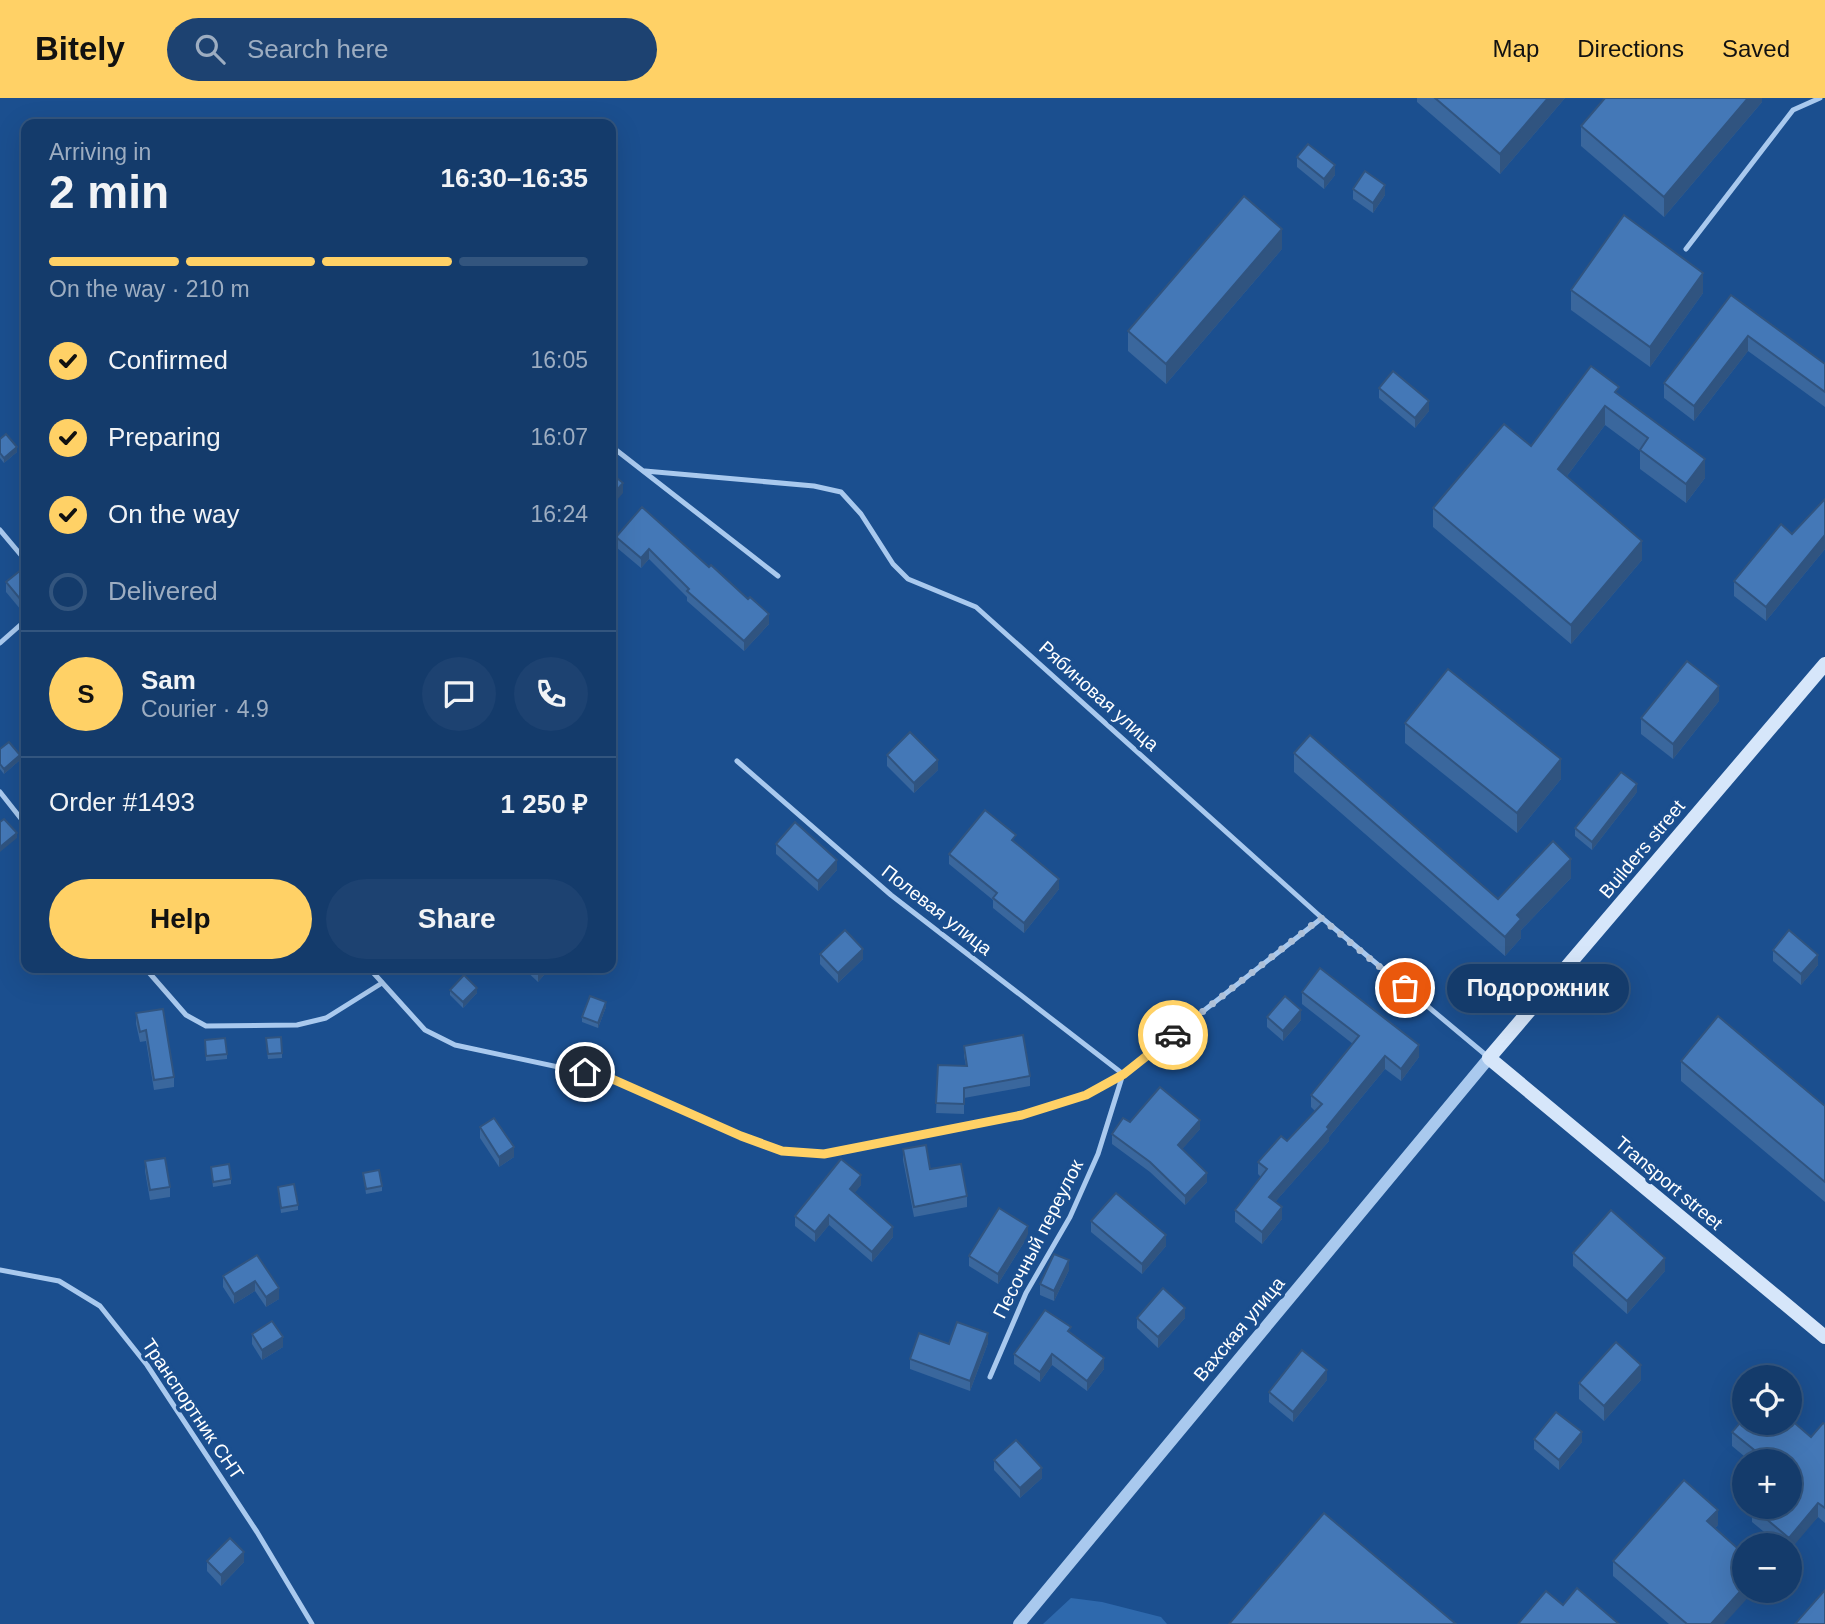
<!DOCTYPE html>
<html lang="en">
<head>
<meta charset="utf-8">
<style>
	:root { --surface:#143b6b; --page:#1d4271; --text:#f1f3f6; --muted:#9dadc1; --line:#33557e; --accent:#ffd166 }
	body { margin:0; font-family:Arial,sans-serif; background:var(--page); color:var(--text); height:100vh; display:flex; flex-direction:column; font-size:26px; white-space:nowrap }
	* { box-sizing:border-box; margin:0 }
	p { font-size:23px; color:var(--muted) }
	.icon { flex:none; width:38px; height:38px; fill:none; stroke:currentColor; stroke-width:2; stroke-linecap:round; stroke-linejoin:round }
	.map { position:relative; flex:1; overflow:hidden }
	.sheet { position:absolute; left:21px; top:21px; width:595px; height:854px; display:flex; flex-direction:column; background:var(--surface); border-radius:14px; box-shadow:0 7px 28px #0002,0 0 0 2px var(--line) }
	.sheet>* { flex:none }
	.tools { position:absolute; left:1732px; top:1267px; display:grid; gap:14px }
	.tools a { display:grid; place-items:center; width:70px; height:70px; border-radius:50%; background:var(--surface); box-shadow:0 7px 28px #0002,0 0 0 2px var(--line); font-size:35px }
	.pin { position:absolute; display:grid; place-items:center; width:60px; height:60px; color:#fff; margin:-30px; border:4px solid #fff; border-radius:50%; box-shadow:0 2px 7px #0007 }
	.courier { position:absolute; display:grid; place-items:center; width:70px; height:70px; margin:-35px; border:5px solid #ffd166; border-radius:50%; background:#fff; color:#222; box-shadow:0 2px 9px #0007 }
	.bubble { position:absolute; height:49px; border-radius:24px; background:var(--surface); box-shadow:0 7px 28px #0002,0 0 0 2px var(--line); font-size:23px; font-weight:600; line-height:49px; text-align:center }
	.headline em { font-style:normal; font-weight:600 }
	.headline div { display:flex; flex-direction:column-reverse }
	.headline { display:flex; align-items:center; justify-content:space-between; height:119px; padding:0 28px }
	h1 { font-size:46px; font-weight:600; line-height:52px }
	.bar { display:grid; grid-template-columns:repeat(4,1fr); gap:10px 7px; align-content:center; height:84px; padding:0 28px }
	.bar i { height:9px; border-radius:5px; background:var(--line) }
	.bar .active { background:var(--accent) }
	.bar p { grid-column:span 4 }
	.line { display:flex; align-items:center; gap:18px; padding:0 28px; border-top:2px solid var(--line) }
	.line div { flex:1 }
	.round { display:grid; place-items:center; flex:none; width:74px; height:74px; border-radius:37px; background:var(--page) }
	ol { padding:0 28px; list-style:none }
	li { display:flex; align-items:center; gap:21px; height:77px }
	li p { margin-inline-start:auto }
	li .icon { padding:7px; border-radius:50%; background:var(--accent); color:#111; stroke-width:4 }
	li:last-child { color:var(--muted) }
	li i { width:38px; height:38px; border:4px solid var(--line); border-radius:50% }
	.action { display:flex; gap:14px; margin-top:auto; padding:14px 28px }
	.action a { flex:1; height:80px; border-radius:42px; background:var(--accent); color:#111; font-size:28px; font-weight:600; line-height:80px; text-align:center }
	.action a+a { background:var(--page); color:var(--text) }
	header { display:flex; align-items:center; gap:42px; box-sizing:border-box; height:98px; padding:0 35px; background:var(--accent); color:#111 }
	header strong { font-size:33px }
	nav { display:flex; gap:38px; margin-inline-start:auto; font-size:24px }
	.search { width:490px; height:63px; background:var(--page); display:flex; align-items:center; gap:18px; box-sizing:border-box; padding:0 24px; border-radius:38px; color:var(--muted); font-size:26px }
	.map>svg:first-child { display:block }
	.green { fill:#2e69ad }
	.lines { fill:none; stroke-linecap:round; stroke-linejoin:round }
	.service { stroke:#a9c9ee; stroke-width:5 }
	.tertiary { stroke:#a9c9ee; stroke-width:12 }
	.secondary { stroke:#d6e6fa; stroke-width:14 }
	.wall { fill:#3a679d }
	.shaded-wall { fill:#305480 }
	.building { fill:#4478b7; stroke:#305480; stroke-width:2 }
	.done { stroke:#afc1d8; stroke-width:7; stroke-dasharray:0 12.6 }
	.route { stroke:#ffd166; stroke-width:9 }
	.labels { text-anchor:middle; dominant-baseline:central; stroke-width:7; stroke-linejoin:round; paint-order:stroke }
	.street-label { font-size:19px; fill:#fff; stroke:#1b4f8f }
</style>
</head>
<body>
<header>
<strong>Bitely</strong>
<div class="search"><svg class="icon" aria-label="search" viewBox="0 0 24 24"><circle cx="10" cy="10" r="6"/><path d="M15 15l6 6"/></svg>Search here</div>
<nav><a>Map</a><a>Directions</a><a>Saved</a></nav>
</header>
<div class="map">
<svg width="1825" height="1526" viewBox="0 0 1825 1526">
	<rect width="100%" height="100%" fill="#1b4f8f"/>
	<polygon class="green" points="1071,1500 1102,1504 1161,1519 1167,1526 1043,1526"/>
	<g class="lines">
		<g class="service">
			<polyline points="1686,151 1793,12 1820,0"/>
			<polyline points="611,348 778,478"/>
			<polyline points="645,373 814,388 841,394 861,416 893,466 908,481 976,509 1322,820 1487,958"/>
			<polyline points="0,432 26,463"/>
			<polyline points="0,545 26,522"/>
			<polyline points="737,663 891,797 1123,976 1098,1056 1070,1119 1026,1195 990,1279"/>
			<polyline points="0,694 26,727"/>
			<polyline points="145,870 186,917 206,928 297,927 326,920 382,885"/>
			<polyline points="369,870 425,932 455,947 610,980 741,1038 782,1053 824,1056 1022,1017 1086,997 1123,976 1322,820"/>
			<polyline points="0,1172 59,1183 100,1208 147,1267 257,1434 312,1526"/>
		</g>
		<polyline class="tertiary" points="1019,1526 1489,960"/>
		<polyline class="secondary" points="1825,566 1489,960 1825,1239"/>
	</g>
	<g class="wall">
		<polygon points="1417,0 1565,0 1500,76 1417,4"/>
		<polygon points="1762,0 1762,4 1664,119 1581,48 1581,28"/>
		<polygon points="1297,59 1335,77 1324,91 1297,69"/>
		<polygon points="1353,91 1385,97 1373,115 1353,101"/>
		<polygon points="1282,151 1166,286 1128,253 1128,233"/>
		<polygon points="1571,192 1703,195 1650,269 1571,212"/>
		<polygon points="1731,197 1825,266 1825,309 1748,253 1694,323 1664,300 1664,285"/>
		<polygon points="1379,290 1429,313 1415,330 1379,300"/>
		<polygon points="1619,297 1705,380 1686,405 1640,371 1640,353 1605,327 1567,378 1642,462 1571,546 1433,429 1433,410 1531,348"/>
		<polygon points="0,341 17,354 4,365 0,360"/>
		<polygon points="1825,401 1825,451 1766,523 1734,498 1734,483 1792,436"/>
		<polygon points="642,409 769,526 744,553 687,503 687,499 649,461 641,470 616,449 616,439"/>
		<polygon points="26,478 21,512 6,494 6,484"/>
		<polygon points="1719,603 1673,661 1641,636 1641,620"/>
		<polygon points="1405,625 1561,681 1517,735 1405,645"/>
		<polygon points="0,651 20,662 4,676 0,671"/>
		<polygon points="1294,655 1498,801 1571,780 1521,832 1521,840 1505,858 1294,674"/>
		<polygon points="887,657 938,672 914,695 887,668"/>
		<polygon points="1637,694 1592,752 1575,738 1575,730"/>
		<polygon points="776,746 837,772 818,793 776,756"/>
		<polygon points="1016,746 1059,791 1024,835 993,810 993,802 949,766 949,756"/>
		<polygon points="1773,852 1818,867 1801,887 1773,863"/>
		<polygon points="820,856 863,861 838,885 820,866"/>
		<polygon points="523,870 550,870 538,884"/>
		<polygon points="450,892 477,895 463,910 450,897"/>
		<polygon points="1302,894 1419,959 1401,983 1385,971 1329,1039 1329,1043 1275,1104 1282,1121 1262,1146 1235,1124 1235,1112 1261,1079 1258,1076 1258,1064 1287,1043 1315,1013 1311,1009 1311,997 1353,946 1302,906"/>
		<polygon points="606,909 598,930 582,924 582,919"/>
		<polygon points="136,915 174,979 174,989 154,992 146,943 140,944 136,926"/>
		<polygon points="1267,919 1301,922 1283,943 1267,929"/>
		<polygon points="205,942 227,956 227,961 206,963"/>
		<polygon points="266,945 282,955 282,960 268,961"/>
		<polygon points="964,948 1030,978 1030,988 964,1000 964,1016 936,1015 938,967 966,968 964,958"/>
		<polygon points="1681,963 1825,1008 1825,1104 1681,983"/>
		<polygon points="1130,1024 1200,1031 1182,1051 1207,1084 1185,1107 1150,1074 1112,1046 1112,1036"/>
		<polygon points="480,1029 514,1059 499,1069 480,1040"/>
		<polygon points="903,1051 967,1098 967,1109 914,1119 903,1062"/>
		<polygon points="145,1063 170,1089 170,1099 150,1102 145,1073"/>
		<polygon points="211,1069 231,1081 231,1086 213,1089"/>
		<polygon points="363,1075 382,1088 382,1093 366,1096"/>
		<polygon points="861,1087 854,1095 893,1139 872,1164 829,1127 815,1144 795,1128 795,1118"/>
		<polygon points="278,1089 298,1107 298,1112 281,1115"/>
		<polygon points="1091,1123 1166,1148 1142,1176 1091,1134"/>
		<polygon points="1028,1138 998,1186 969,1168 969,1158"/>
		<polygon points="1573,1155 1665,1173 1627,1216 1573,1168"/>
		<polygon points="257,1157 279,1201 266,1209 255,1193 234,1206 223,1189 223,1178"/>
		<polygon points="1069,1172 1054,1203 1040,1197 1040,1186"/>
		<polygon points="1137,1220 1185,1220 1158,1250 1137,1230"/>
		<polygon points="1071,1235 1104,1271 1087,1293 1052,1267 1040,1284 1014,1266 1014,1256"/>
		<polygon points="252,1236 283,1249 262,1262 252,1246"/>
		<polygon points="988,1245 970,1293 910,1271 910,1261 949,1246"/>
		<polygon points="1327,1282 1293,1324 1269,1304 1269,1294"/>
		<polygon points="1641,1282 1604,1323 1579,1301 1579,1285"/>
		<polygon points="1825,1326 1825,1425 1818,1419 1790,1447 1780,1447 1752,1424 1752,1409 1790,1363 1750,1363 1732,1348 1732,1334 1811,1339"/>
		<polygon points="1534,1341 1582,1344 1559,1372 1534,1351"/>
		<polygon points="994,1362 1042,1380 1020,1400 994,1372"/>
		<polygon points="1718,1427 1715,1430 1724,1526 1669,1526 1613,1478 1613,1463"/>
		<polygon points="207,1463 244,1464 221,1488 207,1473"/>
	</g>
	<g class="shaded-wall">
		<polygon points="1548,0 1565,0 1500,76 1500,56"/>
		<polygon points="1748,0 1762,0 1762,4 1664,119 1664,99"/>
		<polygon points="1335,67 1335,77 1324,91 1324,81"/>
		<polygon points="1385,87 1385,97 1373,115 1373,105"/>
		<polygon points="1282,131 1282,151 1166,286 1166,266"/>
		<polygon points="1703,175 1703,195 1650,269 1650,249"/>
		<polygon points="1748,238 1748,253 1694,323 1694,308"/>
		<polygon points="1429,303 1429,313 1415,330 1415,320"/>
		<polygon points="1605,308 1605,327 1558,390 1558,371"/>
		<polygon points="17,349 17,354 4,365 4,360"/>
		<polygon points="1705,361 1705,380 1686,405 1686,386"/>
		<polygon points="623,385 623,395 611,409 611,399"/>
		<polygon points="1825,437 1825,451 1766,523 1766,509"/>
		<polygon points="1642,443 1642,462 1571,546 1571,527"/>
		<polygon points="649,451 649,461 641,470 641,460"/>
		<polygon points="26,497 26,507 21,512 21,502"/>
		<polygon points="769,516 769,526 744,553 744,543"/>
		<polygon points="1719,588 1719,603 1673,661 1673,646"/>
		<polygon points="20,657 20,662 4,676 4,671"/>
		<polygon points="1561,661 1561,681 1517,735 1517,715"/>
		<polygon points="938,662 938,672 914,695 914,685"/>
		<polygon points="1637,686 1637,694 1592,752 1592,744"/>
		<polygon points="17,735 17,740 0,754 0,749"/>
		<polygon points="1571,761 1571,780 1521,832 1521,840 1505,858 1505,839 1517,817"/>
		<polygon points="837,762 837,772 818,793 818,783"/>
		<polygon points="1059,781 1059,791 1024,835 1024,825"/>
		<polygon points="863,851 863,861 838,885 838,875"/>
		<polygon points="1818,857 1818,867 1801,887 1801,876"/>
		<polygon points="541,870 550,870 538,884 538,873"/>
		<polygon points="477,890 477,895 463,910 463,904"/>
		<polygon points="606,904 606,909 598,930 598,925"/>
		<polygon points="1301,912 1301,922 1283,943 1283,933"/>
		<polygon points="1419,947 1419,959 1401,983 1401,971"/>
		<polygon points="1385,958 1385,971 1329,1039 1329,1043 1269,1111 1269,1099"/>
		<polygon points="1200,1022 1200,1031 1178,1056 1178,1047"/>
		<polygon points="514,1049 514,1059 499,1069 499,1059"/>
		<polygon points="1207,1075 1207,1084 1185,1107 1185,1098"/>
		<polygon points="861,1077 861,1087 850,1101 850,1091"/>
		<polygon points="1282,1109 1282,1121 1262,1146 1262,1134"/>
		<polygon points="829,1117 829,1127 815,1144 815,1134"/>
		<polygon points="1028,1128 1028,1138 998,1186 998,1176"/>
		<polygon points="893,1129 893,1139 872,1164 872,1154"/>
		<polygon points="1166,1137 1166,1148 1142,1176 1142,1166"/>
		<polygon points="1665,1160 1665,1173 1627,1216 1627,1203"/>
		<polygon points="1069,1162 1069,1172 1054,1203 1054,1193"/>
		<polygon points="255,1183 255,1193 234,1206 234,1196"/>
		<polygon points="279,1190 279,1201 266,1209 266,1199"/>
		<polygon points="1185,1210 1185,1220 1158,1250 1158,1239"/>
		<polygon points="988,1235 988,1245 970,1293 970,1283"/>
		<polygon points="283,1239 283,1249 262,1262 262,1252"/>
		<polygon points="1052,1256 1052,1267 1040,1284 1040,1274"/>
		<polygon points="1104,1260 1104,1271 1087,1293 1087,1283"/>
		<polygon points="1641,1267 1641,1282 1604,1323 1604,1308"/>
		<polygon points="1327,1272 1327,1282 1293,1324 1293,1314"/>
		<polygon points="1582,1334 1582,1344 1559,1372 1559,1362"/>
		<polygon points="1042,1370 1042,1380 1020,1400 1020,1390"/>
		<polygon points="1818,1405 1818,1419 1790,1452 1790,1447 1789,1447 1789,1440"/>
		<polygon points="1718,1412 1718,1427 1707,1439 1707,1423"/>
		<polygon points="244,1454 244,1464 221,1488 221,1477"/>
		<polygon points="1745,1488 1745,1493 1754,1493 1724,1526 1711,1526"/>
	</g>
	<g class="building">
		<polygon points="1435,0 1548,0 1500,56"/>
		<polygon points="1605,0 1748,0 1664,99 1581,28"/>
		<polygon points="1308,46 1335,67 1324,81 1297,59"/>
		<polygon points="1365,73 1385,87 1373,105 1353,91"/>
		<polygon points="1244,98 1282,131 1166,266 1128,233"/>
		<polygon points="1624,117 1703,175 1650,249 1571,192"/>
		<polygon points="1731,197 1825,266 1825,294 1748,238 1694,308 1664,285"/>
		<polygon points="1591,268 1619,289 1615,294 1705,361 1686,386 1640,352 1648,340 1605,308 1558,371 1642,443 1571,527 1433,410 1504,326 1531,348"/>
		<polygon points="1393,273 1429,303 1415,320 1379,290"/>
		<polygon points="6,336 17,349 4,360 0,355 0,341"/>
		<polygon points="611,375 623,385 611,399"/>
		<polygon points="1825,401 1825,437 1766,509 1734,483 1781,426 1792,436"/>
		<polygon points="642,409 709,469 711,467 748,501 750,499 769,516 744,543 687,493 689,491 649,451 641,460 616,439"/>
		<polygon points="21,472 26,478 26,497 21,502 6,484"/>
		<polygon points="1687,563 1719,588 1673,646 1641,620"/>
		<polygon points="1448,571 1561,661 1517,715 1405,625"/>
		<polygon points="910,634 938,662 914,685 887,657"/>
		<polygon points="1310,637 1498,801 1553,743 1571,761 1517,817 1521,821 1505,839 1294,655"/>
		<polygon points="9,644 20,657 4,671 0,666 0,651"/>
		<polygon points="1621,674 1637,686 1592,744 1575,730"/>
		<polygon points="985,712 1016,737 1012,742 1059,781 1024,825 993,800 997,795 949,756"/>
		<polygon points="4,721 17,735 0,749 0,724"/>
		<polygon points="795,724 837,762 818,783 776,746"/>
		<polygon points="845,832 863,851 838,875 820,856"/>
		<polygon points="1789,832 1818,857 1801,876 1773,852"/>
		<polygon points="1320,870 1419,947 1401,971 1385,958 1327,1029 1329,1031 1269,1099 1282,1109 1262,1134 1235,1112 1267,1071 1258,1064 1281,1038 1287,1043 1322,1006 1311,997 1359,938 1302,894"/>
		<polygon points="464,877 477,890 463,904 450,892"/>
		<polygon points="590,898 606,904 598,925 582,919"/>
		<polygon points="1285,898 1301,912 1283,933 1267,919"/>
		<polygon points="163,911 174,979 154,982 146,932 140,934 136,915"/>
		<polygon points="1718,918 1825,1008 1825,1084 1681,963"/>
		<polygon points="1023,937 1030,978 964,990 964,1006 936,1005 938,967 967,968 964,948"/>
		<polygon points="281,939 282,955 268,956 266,940"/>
		<polygon points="225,940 227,956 206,958 205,942"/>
		<polygon points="1160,989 1200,1022 1178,1047 1207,1075 1185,1098 1150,1064 1112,1036 1123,1020 1130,1024"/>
		<polygon points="494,1020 514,1049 499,1059 480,1029"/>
		<polygon points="926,1047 930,1071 961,1066 967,1098 914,1109 903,1051"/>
		<polygon points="165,1060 170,1089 150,1092 145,1063"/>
		<polygon points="841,1061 861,1077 850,1091 893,1129 872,1154 829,1117 815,1134 795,1118"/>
		<polygon points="229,1066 231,1081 213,1084 211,1069"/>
		<polygon points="379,1072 382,1088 366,1091 363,1075"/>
		<polygon points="294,1086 298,1107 281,1110 278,1089"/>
		<polygon points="1116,1095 1166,1137 1142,1166 1091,1123"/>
		<polygon points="999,1110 1028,1128 998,1176 969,1158"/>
		<polygon points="1611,1112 1665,1160 1627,1203 1573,1155"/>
		<polygon points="1054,1156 1069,1162 1054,1193 1040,1186"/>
		<polygon points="257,1157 279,1190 266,1199 255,1183 234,1196 223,1178"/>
		<polygon points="1163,1190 1185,1210 1158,1239 1137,1220"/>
		<polygon points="1045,1212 1071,1229 1068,1233 1104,1260 1087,1283 1052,1256 1040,1274 1014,1256"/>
		<polygon points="272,1223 283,1239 262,1252 252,1236"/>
		<polygon points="957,1224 988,1235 970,1283 910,1261 919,1235 949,1246"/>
		<polygon points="1616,1244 1641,1267 1604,1308 1579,1285"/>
		<polygon points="1302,1252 1327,1272 1293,1314 1269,1294"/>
		<polygon points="1556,1314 1582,1334 1559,1362 1534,1341"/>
		<polygon points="1745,1319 1745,1325 1790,1325 1790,1321 1811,1339 1823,1325 1825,1326 1825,1410 1818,1405 1789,1440 1752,1409 1790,1409 1790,1363 1768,1363 1732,1334"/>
		<polygon points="1016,1342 1042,1370 1020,1390 994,1362"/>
		<polygon points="1684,1382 1718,1412 1707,1423 1745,1457 1745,1488 1711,1526 1687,1526 1613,1463"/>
		<polygon points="1324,1415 1456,1526 1229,1526"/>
		<polygon points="230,1440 244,1454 221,1477 207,1463"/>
		<polygon points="1577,1490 1619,1526 1518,1526 1546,1493 1563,1507"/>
		<polygon points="1825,1492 1825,1526 1795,1526"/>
	</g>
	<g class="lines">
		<polyline class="done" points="1173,937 1321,820 1405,890"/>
		<polyline class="route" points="585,974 610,980 741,1038 782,1053 824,1056 1022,1017 1086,997 1124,976 1173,937"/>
	</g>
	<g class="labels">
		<g class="street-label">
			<text transform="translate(1099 598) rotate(42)">Рябиновая улица</text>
			<text transform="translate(1642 751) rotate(-50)">Builders street</text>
			<text transform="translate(937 812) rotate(38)">Полевая улица</text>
			<text transform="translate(1669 1085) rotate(40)">Transport street</text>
			<text transform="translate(1038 1141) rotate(-63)">Песочный переулок</text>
			<text transform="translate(1239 1231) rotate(-50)">Вахская улица</text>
			<text transform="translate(193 1311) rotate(56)">Транспортник СНТ</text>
		</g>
	</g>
</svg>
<div class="tools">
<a><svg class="icon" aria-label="locate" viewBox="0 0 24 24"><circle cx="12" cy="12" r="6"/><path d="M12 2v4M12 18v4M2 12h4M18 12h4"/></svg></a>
<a>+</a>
<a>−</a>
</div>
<div class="pin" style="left:1405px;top:890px;background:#ea580c"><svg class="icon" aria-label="bag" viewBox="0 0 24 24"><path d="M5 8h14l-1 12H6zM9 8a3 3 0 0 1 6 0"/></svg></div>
<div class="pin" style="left:585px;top:974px;background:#1f2937"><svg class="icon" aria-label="home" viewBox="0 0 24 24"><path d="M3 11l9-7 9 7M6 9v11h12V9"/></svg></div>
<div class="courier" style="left:1173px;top:937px"><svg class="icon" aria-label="car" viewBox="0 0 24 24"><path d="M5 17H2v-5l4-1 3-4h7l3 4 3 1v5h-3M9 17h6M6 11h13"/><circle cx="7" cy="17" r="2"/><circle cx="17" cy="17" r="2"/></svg></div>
<div class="bubble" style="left:1447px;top:866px;width:182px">Подорожник</div>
<section class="sheet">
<div class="headline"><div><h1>2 min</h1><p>Arriving in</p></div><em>16:30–16:35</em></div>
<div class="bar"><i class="active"></i><i class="active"></i><i class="active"></i><i></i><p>On the way · 210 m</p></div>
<ol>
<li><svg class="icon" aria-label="check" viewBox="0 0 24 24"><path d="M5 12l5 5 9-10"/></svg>Confirmed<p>16:05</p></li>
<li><svg class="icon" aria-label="check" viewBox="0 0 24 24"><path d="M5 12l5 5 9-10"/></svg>Preparing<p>16:07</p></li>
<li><svg class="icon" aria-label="check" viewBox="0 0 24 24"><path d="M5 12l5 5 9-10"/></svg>On the way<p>16:24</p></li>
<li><i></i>Delivered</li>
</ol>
<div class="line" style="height:126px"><b class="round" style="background:var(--accent);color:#111">S</b><div><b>Sam</b><p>Courier · 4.9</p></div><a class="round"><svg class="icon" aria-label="chat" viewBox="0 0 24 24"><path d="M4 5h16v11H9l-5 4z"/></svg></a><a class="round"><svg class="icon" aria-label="phone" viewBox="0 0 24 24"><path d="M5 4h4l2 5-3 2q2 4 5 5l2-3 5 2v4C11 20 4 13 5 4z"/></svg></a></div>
<div class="line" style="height:91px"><div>Order #1493</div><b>1 250 ₽</b></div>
<div class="action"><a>Help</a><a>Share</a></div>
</section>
</div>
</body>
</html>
